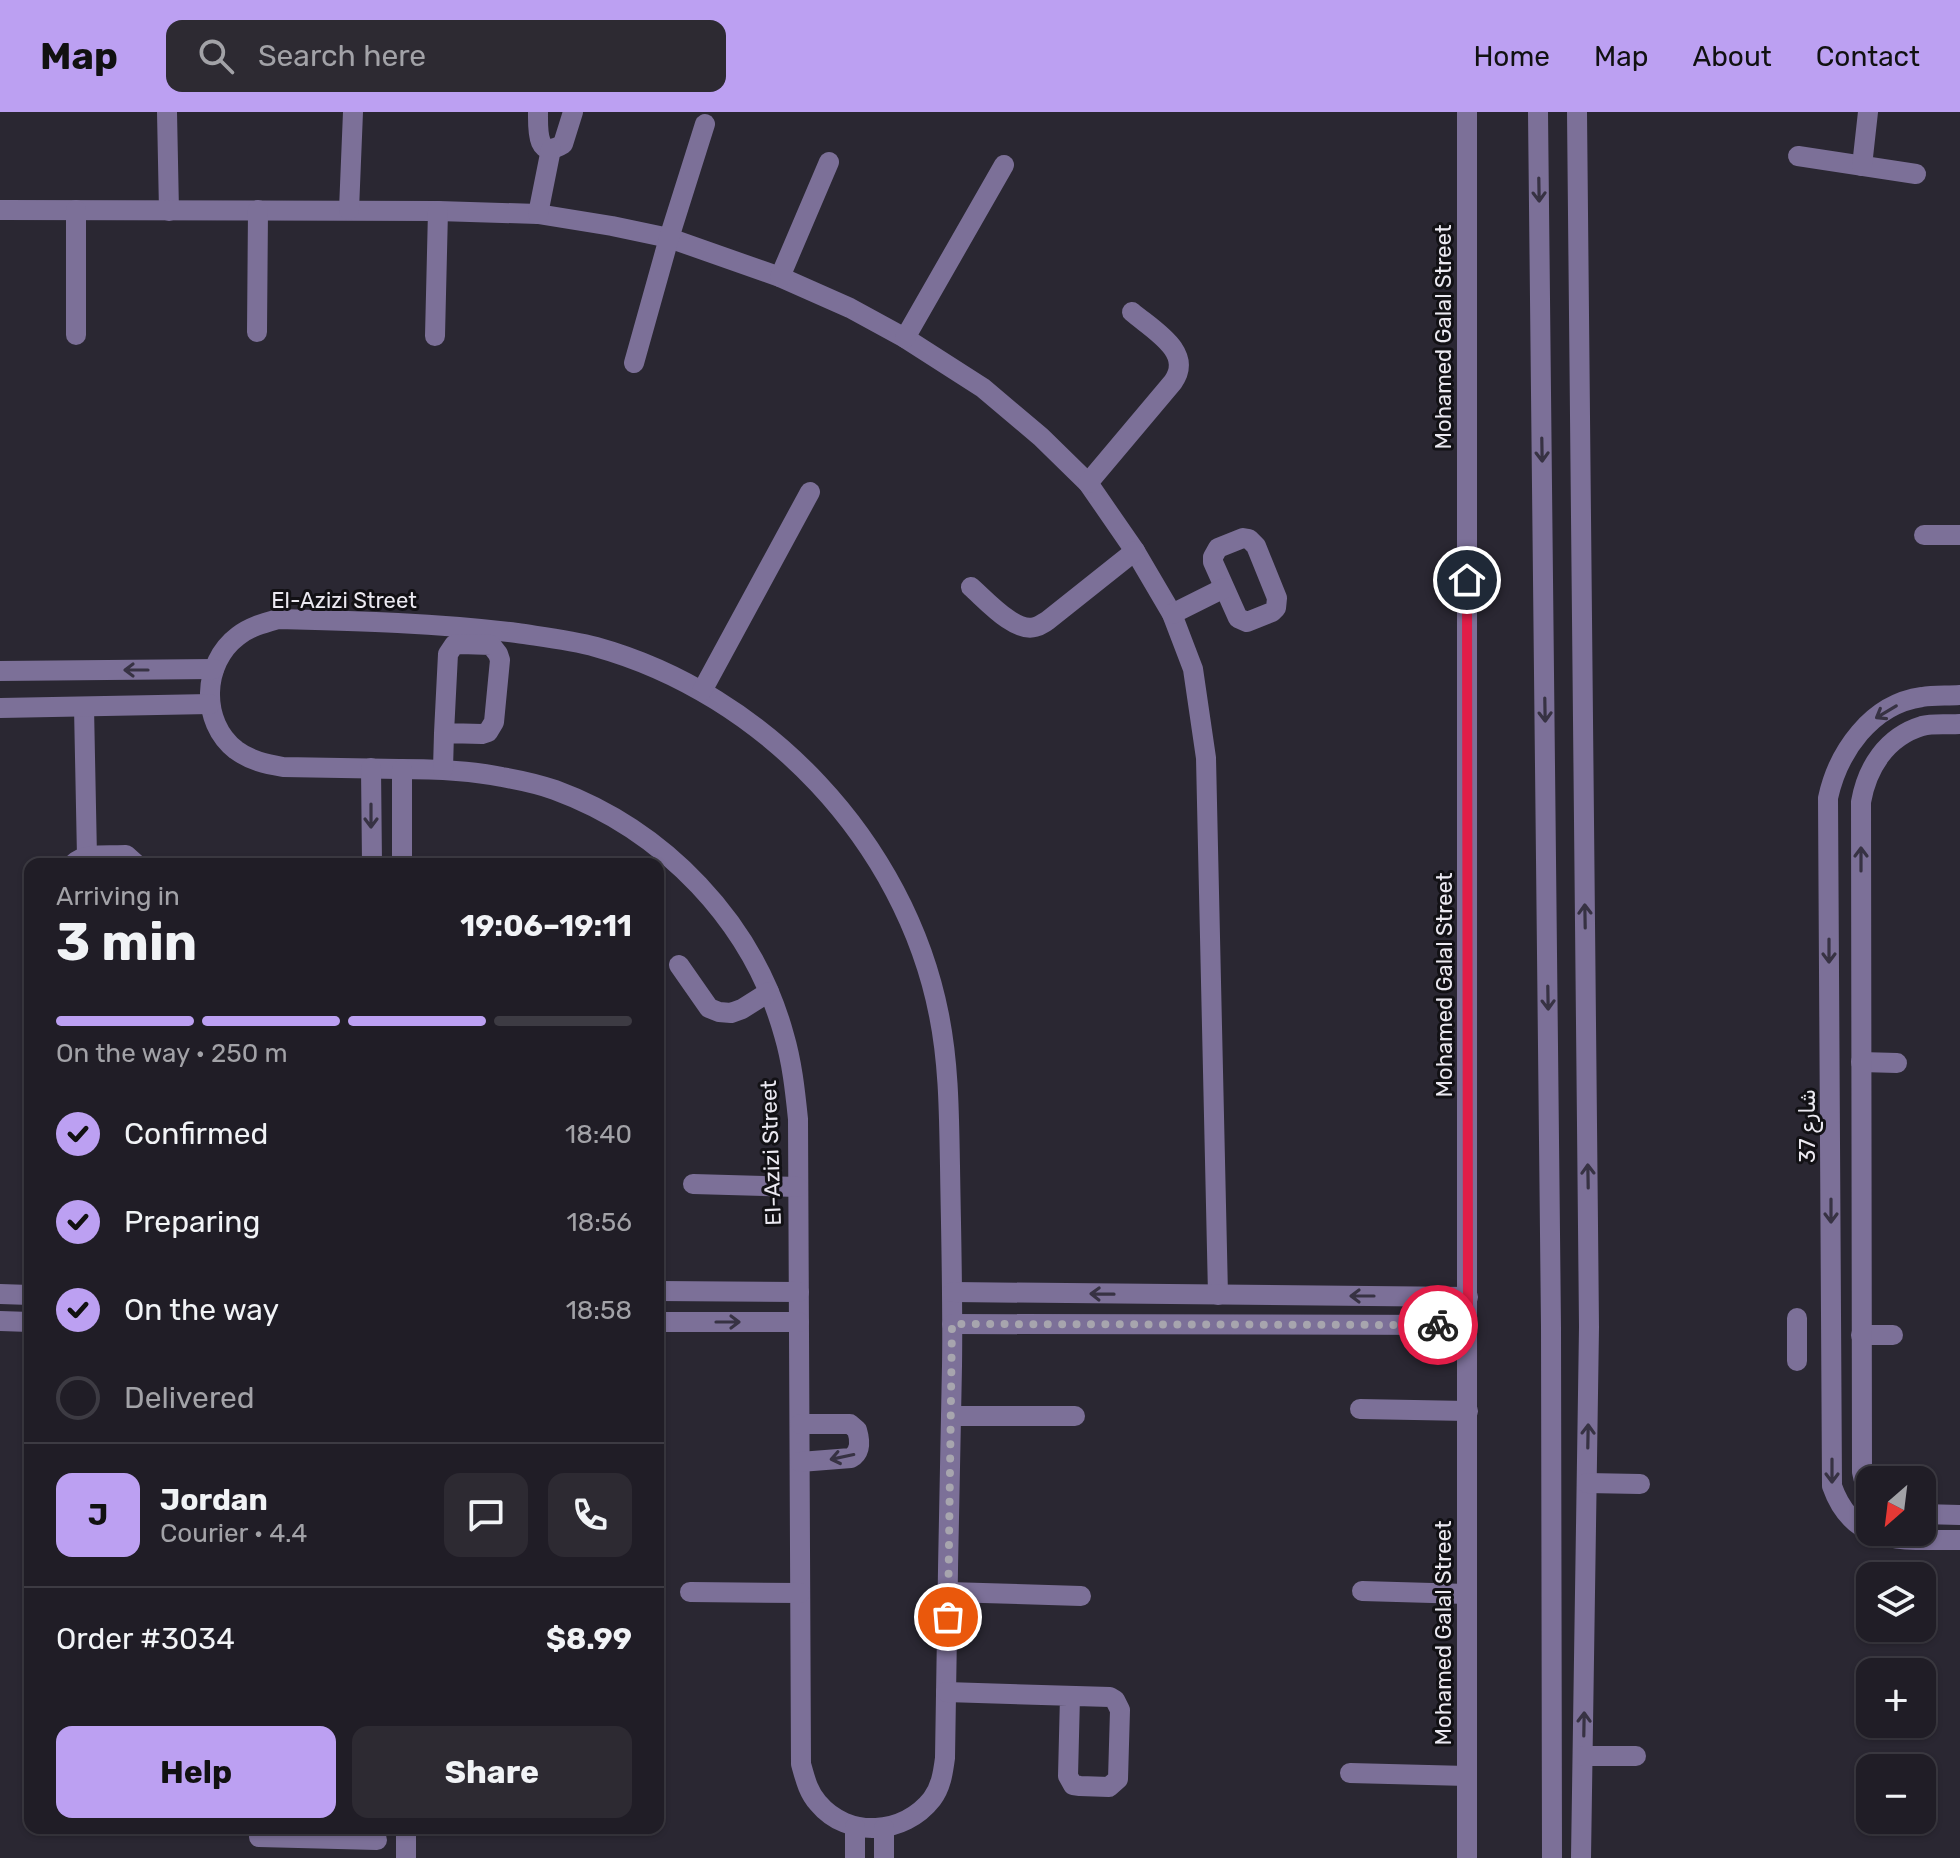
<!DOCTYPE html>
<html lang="en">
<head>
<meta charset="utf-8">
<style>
	:root { --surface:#201d26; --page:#2d2a32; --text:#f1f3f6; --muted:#a2a2a7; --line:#3d3b43; --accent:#bca0f2 }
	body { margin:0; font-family:Rubik,"Noto Sans Arabic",sans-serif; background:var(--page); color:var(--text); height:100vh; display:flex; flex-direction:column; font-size:30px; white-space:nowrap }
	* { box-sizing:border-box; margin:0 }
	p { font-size:26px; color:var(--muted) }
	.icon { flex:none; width:44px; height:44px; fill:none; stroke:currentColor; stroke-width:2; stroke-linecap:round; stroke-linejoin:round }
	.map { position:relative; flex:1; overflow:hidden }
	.details { position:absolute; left:24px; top:746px; width:640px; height:976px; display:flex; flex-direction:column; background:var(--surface); border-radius:16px; box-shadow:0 2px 6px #0004,0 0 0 2px var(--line) }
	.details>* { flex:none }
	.needle { width:52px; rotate:208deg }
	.buttons { position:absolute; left:1856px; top:1354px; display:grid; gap:16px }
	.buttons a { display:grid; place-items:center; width:80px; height:80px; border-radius:16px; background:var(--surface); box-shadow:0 2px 6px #0004,0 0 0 2px var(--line); font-size:40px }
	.pin { position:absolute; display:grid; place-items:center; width:68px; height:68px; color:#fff; margin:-34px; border:4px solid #fff; border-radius:50%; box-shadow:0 2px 8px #0007 }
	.courier { position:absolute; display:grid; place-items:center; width:80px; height:80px; margin:-40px; border:6px solid #e11d48; border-radius:50%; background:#fff; color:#222; box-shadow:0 2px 10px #0007 }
	.overview em { font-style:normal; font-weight:700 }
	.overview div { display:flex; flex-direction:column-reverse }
	.overview { display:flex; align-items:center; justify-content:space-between; height:136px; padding:0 32px }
	h1 { font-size:52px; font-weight:700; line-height:60px }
	.bar { display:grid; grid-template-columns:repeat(4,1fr); gap:12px 8px; align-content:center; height:96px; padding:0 32px }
	.bar i { height:10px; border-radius:6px; background:var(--line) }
	.bar .on { background:var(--accent) }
	.bar p { grid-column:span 4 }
	.line { display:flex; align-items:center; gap:20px; padding:0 32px; border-top:2px solid var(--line) }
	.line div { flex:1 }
	.round { display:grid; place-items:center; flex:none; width:84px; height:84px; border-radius:16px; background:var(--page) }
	ol { padding:0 32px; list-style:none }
	li { display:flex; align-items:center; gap:24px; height:88px }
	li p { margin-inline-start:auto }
	li .icon { padding:8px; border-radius:50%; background:var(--accent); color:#111; stroke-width:4 }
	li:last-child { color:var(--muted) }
	li i { width:44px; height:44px; border:4px solid var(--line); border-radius:50% }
	.button { display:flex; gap:16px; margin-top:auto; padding:16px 32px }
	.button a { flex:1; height:92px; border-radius:16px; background:var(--accent); color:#111; font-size:32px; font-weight:700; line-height:92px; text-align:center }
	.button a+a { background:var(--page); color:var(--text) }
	header { display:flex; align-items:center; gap:48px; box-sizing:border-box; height:112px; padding:0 40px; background:var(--accent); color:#111 }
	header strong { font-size:38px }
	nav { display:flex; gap:44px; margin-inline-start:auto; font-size:28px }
	.search { width:560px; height:72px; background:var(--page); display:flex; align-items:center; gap:20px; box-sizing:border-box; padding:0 28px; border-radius:16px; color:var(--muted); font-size:30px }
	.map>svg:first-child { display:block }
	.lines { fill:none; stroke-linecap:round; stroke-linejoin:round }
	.minor { stroke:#7c7098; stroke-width:20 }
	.oneway { stroke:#373243 }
	.done { stroke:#a7a5ae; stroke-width:8; stroke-dasharray:0 14.4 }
	.route { stroke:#e11d48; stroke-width:10 }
	.labels { text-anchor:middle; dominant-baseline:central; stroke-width:6; stroke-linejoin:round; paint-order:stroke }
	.street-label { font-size:22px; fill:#ebe9f1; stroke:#121115 }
</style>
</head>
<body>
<header>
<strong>Map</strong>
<div class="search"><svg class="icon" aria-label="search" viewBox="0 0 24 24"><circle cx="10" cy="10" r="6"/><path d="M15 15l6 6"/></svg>Search here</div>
<nav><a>Home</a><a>Map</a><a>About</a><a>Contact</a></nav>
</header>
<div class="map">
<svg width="1960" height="1746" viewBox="0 0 1960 1746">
	<rect width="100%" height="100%" fill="#2a2732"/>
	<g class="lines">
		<g class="minor">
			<polyline points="167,0 169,99"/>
			<path d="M 538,0 C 538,17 536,49 563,32 L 573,0"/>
			<polyline points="1538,0 1551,1215 1552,1746"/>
			<polyline points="1577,0 1589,1215 1581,1746"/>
			<polyline points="1798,44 1916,62"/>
			<polyline points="1862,54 1868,0"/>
			<polyline points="0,98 438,99 538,102 612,114 669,126 780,165 850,196 905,226 983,276 1041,325 1088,371 1135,439 1172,502 1193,557 1206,646 1218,1183"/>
			<polyline points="76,98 76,223"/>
			<polyline points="349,98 353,0"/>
			<polyline points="538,102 551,37"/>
			<polyline points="780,165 829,50"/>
			<polyline points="257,220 258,98"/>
			<polyline points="435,224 438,99"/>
			<polyline points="905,226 1004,53"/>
			<polyline points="634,251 669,126 705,12"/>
			<path d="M 1088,371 L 1173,270 C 1194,240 1153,218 1132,200"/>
			<polyline points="1924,423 1960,423"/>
			<polygon points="1243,426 1249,427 1256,434 1277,486 1276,496 1272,500 1247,510 1238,506 1213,450 1213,445 1218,436"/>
			<path d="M 971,475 C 986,488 1015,521 1035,515 C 1040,514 1043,511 1047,509 L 1135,439"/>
			<polyline points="1172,502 1224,476"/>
			<path d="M 278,507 C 358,509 438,511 517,521 C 543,525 571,528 596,535 C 765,582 905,730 939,903 C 949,953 949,1003 950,1054 C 951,1121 953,1187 952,1254 C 949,1385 947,1515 945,1646 C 943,1661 941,1675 932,1687 C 904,1723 848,1727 818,1691 C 808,1680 805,1666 801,1652 L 798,1007 C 795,978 792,950 784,923 C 753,810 664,718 555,678 C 538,672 519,668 502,665 C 468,658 433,657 399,657 C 360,656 321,656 283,655 C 266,652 251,649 236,638 C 200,610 202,551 238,524 C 249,515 264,511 278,507 Z"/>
			<polyline points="0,559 214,557"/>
			<polyline points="702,579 810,380"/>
			<path d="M 1960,583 C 1947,584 1934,583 1922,585 C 1871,592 1838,640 1828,686 L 1832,1374 C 1854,1437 1906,1427 1960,1428"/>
			<polyline points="84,595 87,745"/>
			<polyline points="0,596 210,592"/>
			<polyline points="371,656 372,752"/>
			<polyline points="402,657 402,752"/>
			<polyline points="443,657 444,621 482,622 488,620 494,610 500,548 498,542 491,533 461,532 454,533 448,542 444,621"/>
			<path d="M 73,752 C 84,740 110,744 126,743 L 136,752"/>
			<polyline points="679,853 709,896 719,900 731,901 742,897 769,880"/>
			<polyline points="1861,950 1897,951"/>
			<polyline points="693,1072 798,1075"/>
			<polyline points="658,1179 799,1180"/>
			<polyline points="953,1180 1468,1185"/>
			<polyline points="0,1182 30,1183"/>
			<polyline points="0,1209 30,1210"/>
			<polyline points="658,1210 799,1210"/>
			<polyline points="952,1212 1468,1213"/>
			<polyline points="1861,1223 1893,1223"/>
			<polyline points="1797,1249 1797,1206"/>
			<polyline points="1360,1297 1468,1299"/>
			<polyline points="951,1304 1075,1304"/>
			<path d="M 800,1312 L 850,1312 L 857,1318 C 860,1328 861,1340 851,1346 L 800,1350"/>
			<polyline points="1587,1371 1640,1372"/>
			<path d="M 1870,1383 L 1865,1373 L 1862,1360 L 1861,690 C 1867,656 1886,625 1922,614 C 1933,611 1948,613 1960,612"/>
			<polyline points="1922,1402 1960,1403"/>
			<polyline points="1362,1479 1467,1482"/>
			<polyline points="690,1480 800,1481"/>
			<polyline points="948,1480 1081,1484"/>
			<polyline points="946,1580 1110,1585 1115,1588 1120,1598 1118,1667 1109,1675 1080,1674 1073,1673 1068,1664 1070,1584"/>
			<polyline points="1583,1644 1636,1644"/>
			<polyline points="1350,1661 1467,1664"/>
			<polyline points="855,1715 855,1746"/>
			<polyline points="406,1716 406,1746"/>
			<polyline points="884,1716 884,1746"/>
			<polyline points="259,1725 377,1728"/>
			<polyline points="1467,1746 1467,0"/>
		</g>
	</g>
	<defs><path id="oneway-shaft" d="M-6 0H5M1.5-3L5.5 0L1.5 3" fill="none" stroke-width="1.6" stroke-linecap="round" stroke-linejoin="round" transform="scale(2)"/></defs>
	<g class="oneway">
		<use href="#oneway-shaft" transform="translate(1539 78) rotate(89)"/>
		<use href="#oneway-shaft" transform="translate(1542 338) rotate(89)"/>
		<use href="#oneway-shaft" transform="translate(136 558) rotate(180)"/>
		<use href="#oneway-shaft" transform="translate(1545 598) rotate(89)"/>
		<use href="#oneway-shaft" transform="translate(1886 600) rotate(149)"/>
		<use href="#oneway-shaft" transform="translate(371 704) rotate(90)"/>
		<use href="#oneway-shaft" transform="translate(1861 747) rotate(-90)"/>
		<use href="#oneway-shaft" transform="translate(1585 804) rotate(-91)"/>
		<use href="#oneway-shaft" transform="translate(1829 839) rotate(90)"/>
		<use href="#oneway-shaft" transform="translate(1548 886) rotate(89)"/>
		<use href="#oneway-shaft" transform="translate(1588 1064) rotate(-91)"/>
		<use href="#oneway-shaft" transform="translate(1831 1099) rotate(90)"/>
		<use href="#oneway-shaft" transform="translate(1102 1182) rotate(-179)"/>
		<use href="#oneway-shaft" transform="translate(1362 1184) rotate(-180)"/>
		<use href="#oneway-shaft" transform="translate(728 1210)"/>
		<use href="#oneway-shaft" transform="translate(1588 1324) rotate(-89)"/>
		<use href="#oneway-shaft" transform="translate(842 1345) rotate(168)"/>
		<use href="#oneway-shaft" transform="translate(1832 1359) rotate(90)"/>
		<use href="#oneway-shaft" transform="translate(1584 1612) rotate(-89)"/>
	</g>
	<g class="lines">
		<polyline class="done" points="948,1505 952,1212 1438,1213"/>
		<polyline class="route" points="1438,1213 1468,1213 1467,468"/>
	</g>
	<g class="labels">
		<g class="street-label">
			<text transform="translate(1443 225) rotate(-90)">Mohamed Galal Street</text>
			<text x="344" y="488">El-Azizi Street</text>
			<text transform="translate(1444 873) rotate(-90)">Mohamed Galal Street</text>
			<text transform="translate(1807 1014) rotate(-90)">شارع 37</text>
			<text transform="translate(771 1041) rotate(-92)">El-Azizi Street</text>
			<text transform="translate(1443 1521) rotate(-90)">Mohamed Galal Street</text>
		</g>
	</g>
</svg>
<div class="buttons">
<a><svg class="needle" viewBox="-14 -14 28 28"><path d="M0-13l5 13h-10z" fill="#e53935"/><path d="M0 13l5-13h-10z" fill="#a2a2a7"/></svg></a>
<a><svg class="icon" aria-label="layers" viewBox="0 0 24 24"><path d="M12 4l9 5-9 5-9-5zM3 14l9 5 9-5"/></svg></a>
<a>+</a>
<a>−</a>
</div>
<div class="pin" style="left:948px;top:1505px;background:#ea580c"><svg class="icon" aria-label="bag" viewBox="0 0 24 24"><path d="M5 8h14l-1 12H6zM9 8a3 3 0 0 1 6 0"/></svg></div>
<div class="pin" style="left:1467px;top:468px;background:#1f2937"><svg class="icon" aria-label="home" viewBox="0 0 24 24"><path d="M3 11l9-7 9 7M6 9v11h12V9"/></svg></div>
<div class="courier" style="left:1438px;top:1213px"><svg class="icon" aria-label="bike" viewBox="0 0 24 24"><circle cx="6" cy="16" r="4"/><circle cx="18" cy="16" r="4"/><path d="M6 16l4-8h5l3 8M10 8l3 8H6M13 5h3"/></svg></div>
<section class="details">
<div class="overview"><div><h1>3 min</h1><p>Arriving in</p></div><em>19:06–19:11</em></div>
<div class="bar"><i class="on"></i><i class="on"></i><i class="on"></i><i></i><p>On the way · 250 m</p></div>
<ol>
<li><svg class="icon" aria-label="check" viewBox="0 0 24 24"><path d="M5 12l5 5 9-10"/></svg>Confirmed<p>18:40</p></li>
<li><svg class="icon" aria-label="check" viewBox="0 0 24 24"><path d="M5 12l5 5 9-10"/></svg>Preparing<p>18:56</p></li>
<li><svg class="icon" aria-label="check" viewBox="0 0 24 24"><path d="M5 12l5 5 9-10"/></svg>On the way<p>18:58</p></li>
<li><i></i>Delivered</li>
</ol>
<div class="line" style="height:144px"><b class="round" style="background:var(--accent);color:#111">J</b><div><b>Jordan</b><p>Courier · 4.4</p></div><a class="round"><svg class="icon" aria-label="chat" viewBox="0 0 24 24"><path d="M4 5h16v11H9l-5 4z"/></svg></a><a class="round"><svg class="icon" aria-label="phone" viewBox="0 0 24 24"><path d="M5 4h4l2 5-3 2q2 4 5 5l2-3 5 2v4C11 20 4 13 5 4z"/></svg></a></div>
<div class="line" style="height:104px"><div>Order #3034</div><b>$8.99</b></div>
<div class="button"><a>Help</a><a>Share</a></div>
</section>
</div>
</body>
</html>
